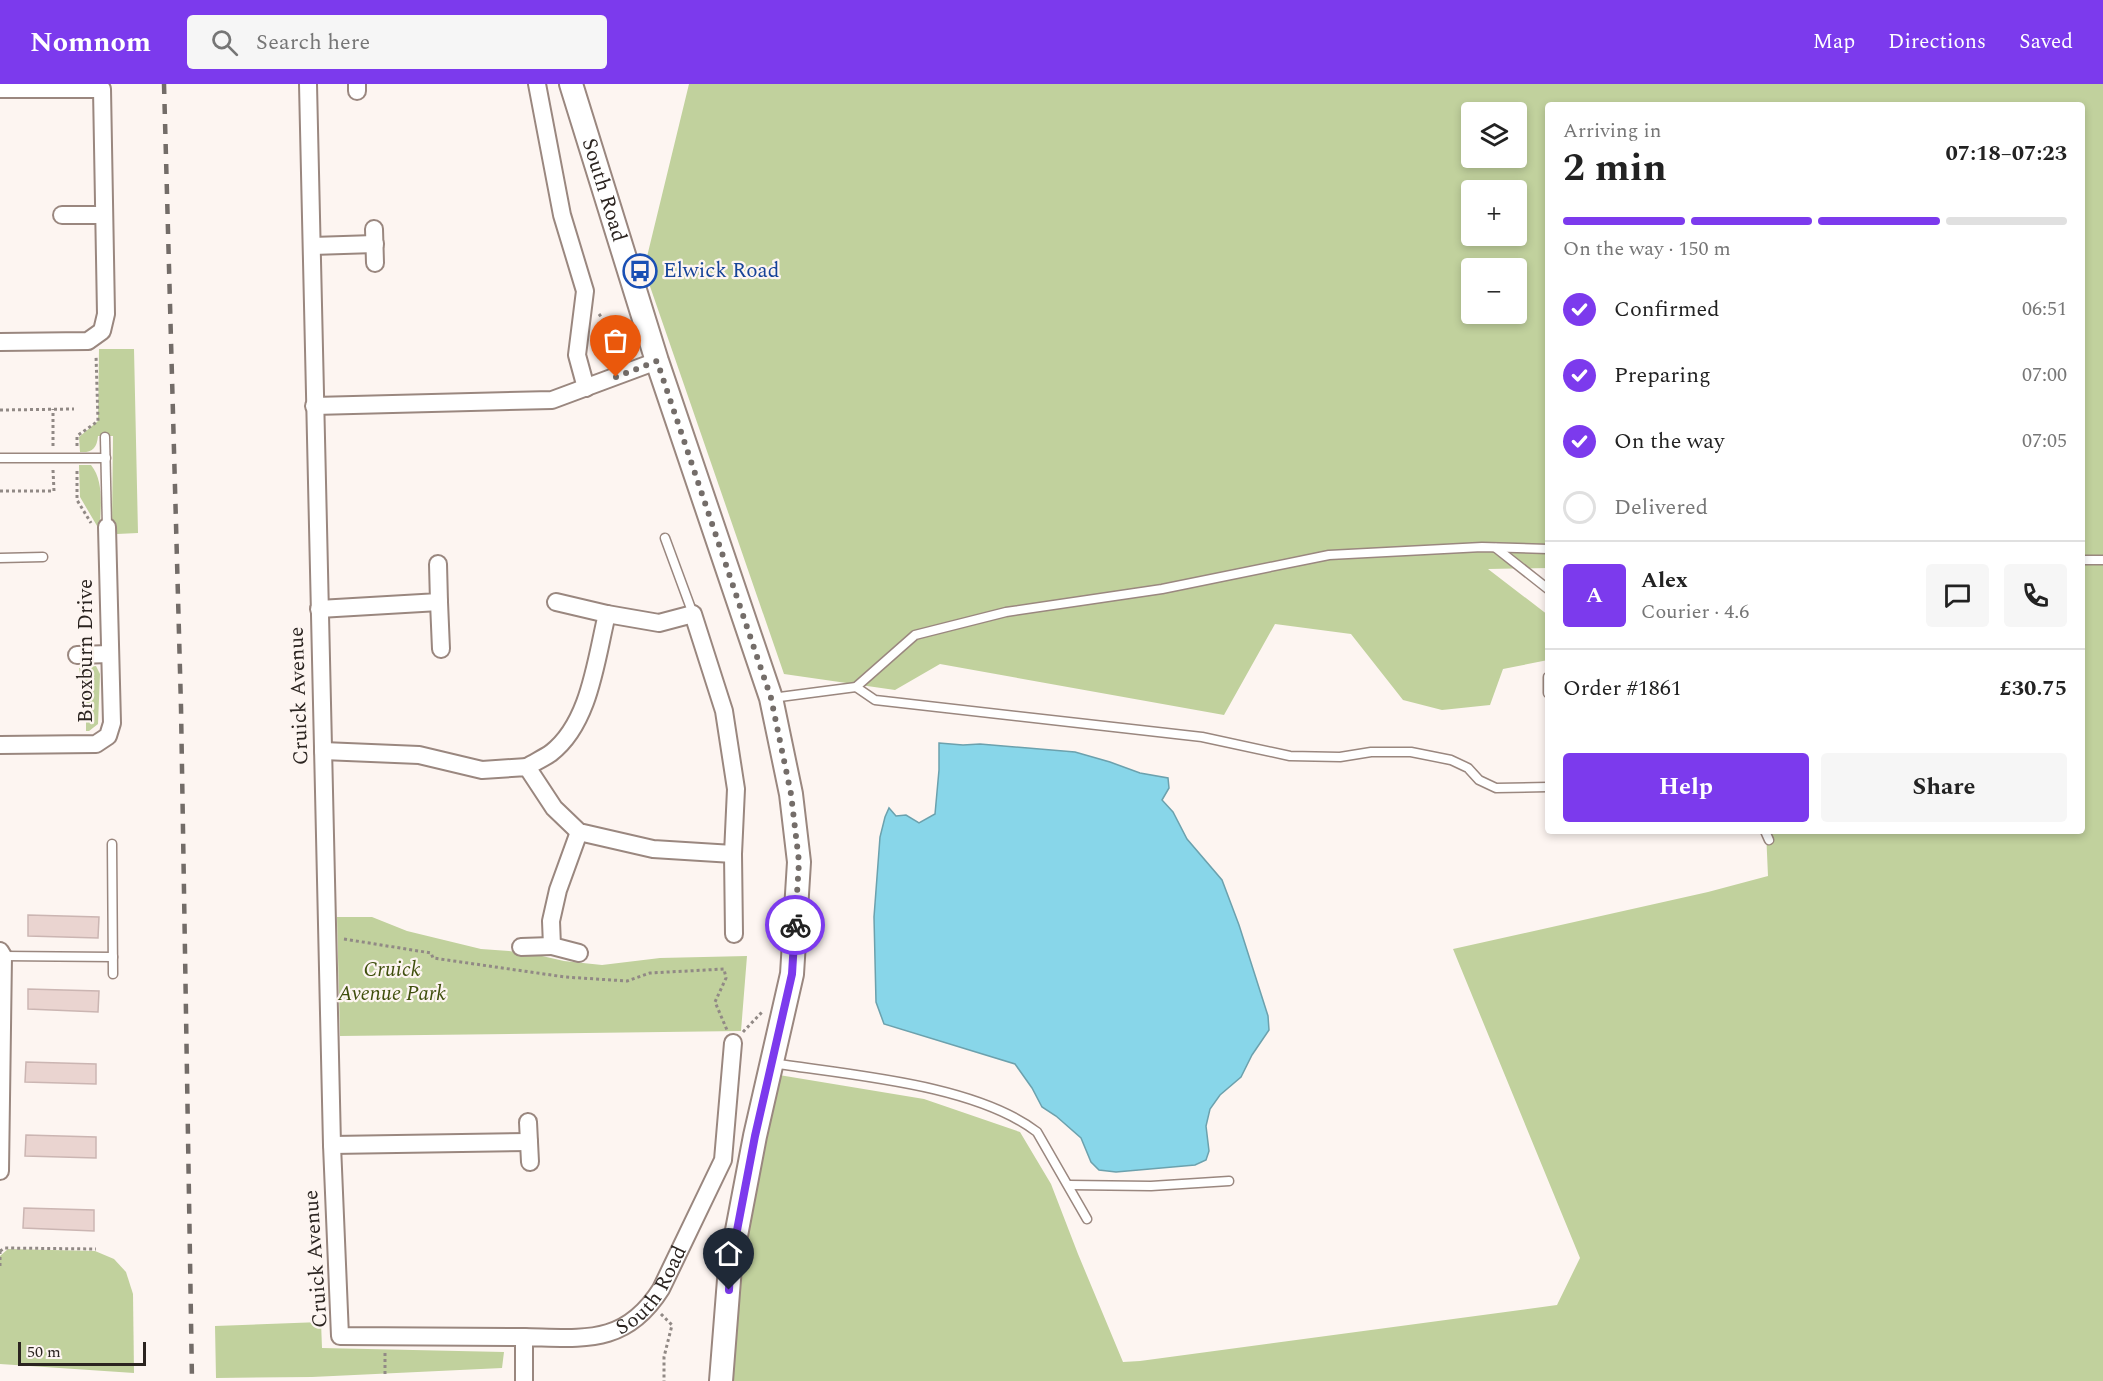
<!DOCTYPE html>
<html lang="en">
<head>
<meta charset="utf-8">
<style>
	:root { --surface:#fff; --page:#f6f6f6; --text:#222; --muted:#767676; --line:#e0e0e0; --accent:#7c3aed }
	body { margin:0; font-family:Spectral,serif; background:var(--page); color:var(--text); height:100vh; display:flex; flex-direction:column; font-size:22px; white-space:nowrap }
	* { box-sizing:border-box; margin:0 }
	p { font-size:20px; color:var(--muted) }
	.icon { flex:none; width:33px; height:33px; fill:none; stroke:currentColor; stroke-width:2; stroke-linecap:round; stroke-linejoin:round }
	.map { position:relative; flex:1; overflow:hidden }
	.sheet { position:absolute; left:1545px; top:18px; width:540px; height:732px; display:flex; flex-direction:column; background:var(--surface); border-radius:6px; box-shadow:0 3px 9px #0003 }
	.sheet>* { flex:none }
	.controls { position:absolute; left:1461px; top:18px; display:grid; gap:12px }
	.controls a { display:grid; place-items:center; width:66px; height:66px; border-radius:6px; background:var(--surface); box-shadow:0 3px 9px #0003; font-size:30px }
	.scale { position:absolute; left:18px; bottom:15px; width:128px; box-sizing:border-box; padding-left:6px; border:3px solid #2b2420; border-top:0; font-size:16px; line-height:21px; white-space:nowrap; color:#2b2420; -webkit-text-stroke:4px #fdf5f1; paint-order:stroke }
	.pin { position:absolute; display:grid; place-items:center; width:51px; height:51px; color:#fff; margin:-62px -26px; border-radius:50% 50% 50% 0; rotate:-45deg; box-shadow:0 0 6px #0007 }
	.pin .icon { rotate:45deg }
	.courier { position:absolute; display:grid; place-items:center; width:60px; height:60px; margin:-30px; border:4px solid #7c3aed; border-radius:50%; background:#fff; color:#222; box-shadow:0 2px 8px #0007 }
	.head em { font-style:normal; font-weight:700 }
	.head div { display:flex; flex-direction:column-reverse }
	.head { display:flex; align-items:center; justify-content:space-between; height:102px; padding:0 18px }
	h1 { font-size:39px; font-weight:700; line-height:45px }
	.bar { display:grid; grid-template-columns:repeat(4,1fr); gap:9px 6px; align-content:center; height:72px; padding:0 18px }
	.bar i { height:8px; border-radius:4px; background:var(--line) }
	.bar .current { background:var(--accent) }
	.bar p { grid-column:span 4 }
	.line { display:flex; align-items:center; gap:15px; padding:0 18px; border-top:2px solid var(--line) }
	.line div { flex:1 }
	.round { display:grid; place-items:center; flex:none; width:63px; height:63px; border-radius:6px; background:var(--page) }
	ol { padding:0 18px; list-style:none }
	li { display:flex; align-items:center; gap:18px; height:66px }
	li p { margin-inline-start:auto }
	li .icon { padding:6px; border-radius:50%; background:var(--accent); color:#fff; stroke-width:4 }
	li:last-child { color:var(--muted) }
	li i { width:33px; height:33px; border:3px solid var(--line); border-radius:50% }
	.action { display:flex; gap:12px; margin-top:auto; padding:12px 18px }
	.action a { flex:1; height:69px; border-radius:6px; background:var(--accent); color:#fff; font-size:24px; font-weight:700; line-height:69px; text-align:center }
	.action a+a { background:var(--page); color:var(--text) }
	header { display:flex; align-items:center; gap:36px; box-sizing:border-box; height:84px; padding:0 30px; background:var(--accent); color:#fff }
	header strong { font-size:28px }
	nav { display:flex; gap:33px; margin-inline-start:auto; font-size:21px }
	.search { width:420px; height:54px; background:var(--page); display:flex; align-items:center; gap:15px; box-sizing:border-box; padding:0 21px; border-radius:6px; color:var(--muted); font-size:22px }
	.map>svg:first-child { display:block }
	.green { fill:#c1d19d; fill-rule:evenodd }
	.water { fill:#88d6e9; stroke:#6ca1ad; stroke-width:1.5 }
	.building { fill:#ead4d0; stroke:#cbb5b2; stroke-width:1.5 }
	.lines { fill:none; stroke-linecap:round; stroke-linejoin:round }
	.service-casing { stroke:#9a877f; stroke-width:11 }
	.minor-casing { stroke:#9a877f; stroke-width:20 }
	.secondary-casing { stroke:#9a877f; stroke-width:26 }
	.path { stroke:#918985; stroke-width:3; stroke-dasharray:3 3; stroke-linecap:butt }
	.service { stroke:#fff; stroke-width:8 }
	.minor { stroke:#fff; stroke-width:16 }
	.secondary { stroke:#fff; stroke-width:22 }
	.rail { stroke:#736c68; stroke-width:4.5; stroke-dasharray:10 10; stroke-linecap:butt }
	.done { stroke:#746d69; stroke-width:6; stroke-dasharray:0 10.8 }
	.route { stroke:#7c3aed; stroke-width:8 }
	.labels { text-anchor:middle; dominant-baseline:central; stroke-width:4.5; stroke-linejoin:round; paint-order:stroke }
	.street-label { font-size:21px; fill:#2b2420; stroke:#fdf5f1 }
	.transit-label { font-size:21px; fill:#164399; stroke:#fdf5f1; text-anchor:start }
	.park-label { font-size:21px; font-style:italic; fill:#3f4e0c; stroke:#fdf5f1 }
</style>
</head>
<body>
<header>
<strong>Nomnom</strong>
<div class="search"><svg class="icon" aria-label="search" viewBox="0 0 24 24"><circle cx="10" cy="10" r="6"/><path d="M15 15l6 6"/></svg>Search here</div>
<nav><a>Map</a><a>Directions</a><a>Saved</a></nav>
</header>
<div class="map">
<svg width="2103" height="1297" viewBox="0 0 2103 1297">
	<rect width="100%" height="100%" fill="#fdf5f1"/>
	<g class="green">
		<path d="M 689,0 L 2103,0 L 2103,1297 L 731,1297 C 736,1257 737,1217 743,1177 C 751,1114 766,1052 779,991 L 924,1015 L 1020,1048 L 1051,1100 L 1078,1170 L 1123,1278 L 1140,1277 L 1557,1221 L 1580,1174 L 1453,865 L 1708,808 L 1768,792 L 1766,747 L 2082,747 L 2082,21 L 1548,21 L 1548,484 L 1488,485 L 1548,531 L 1548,576 L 1503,585 L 1490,621 L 1442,626 L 1403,616 L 1351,550 L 1275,540 L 1224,631 L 940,580 L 895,606 L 784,590 L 644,185 ZM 1472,28 L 1516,28 L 1516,74 L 1472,74 ZM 1472,106 L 1516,106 L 1516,152 L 1472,152 ZM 1472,184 L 1516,184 L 1516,230 L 1472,230 Z"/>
		<path d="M 99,265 L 134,265 L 138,449 L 117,450 L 112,441 L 113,352 L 98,352 C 97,364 92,369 80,368 L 79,353 L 98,337 Z"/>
		<path d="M 79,381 L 91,381 C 105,398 100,426 100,447 L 80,413 Z"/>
		<polygon points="96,582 100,590 98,640 89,647 86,647 86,630 82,627 81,596 79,584"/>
		<polygon points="337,833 372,833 407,847 481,865 509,867 542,872 564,877 602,881 660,874 747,872 741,947 340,952"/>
		<polygon points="8,1165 95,1167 114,1175 126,1188 133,1210 134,1289 0,1280 0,1172"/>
		<polygon points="321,1238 322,1264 504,1268 502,1284 312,1293 216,1294 215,1242"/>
	</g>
	<polygon class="water" points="939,659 963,661 980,660 1075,668 1110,678 1140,689 1168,694 1169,704 1162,716 1173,728 1187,755 1222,796 1239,841 1268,932 1269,946 1252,971 1241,993 1220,1011 1210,1025 1206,1042 1209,1067 1206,1076 1195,1081 1116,1088 1099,1086 1091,1078 1081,1054 1056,1032 1042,1023 1032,1004 1015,980 884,940 876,918 874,833 880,753 885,733 889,724 896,732 906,731 919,739 935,730 939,686"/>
	<g class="building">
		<polygon points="28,831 99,833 98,854 28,852"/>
		<polygon points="28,905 99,907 98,928 28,925"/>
		<polygon points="26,978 96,980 96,1000 25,998"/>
		<polygon points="26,1051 96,1053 96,1074 25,1072"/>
		<polygon points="24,1124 94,1126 94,1147 23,1144"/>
	</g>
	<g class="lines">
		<defs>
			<g id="service">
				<polyline points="105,353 107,443"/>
				<polyline points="0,374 106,374"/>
				<polyline points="665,454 693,530"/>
				<polyline points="1496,464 1548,505"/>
				<polyline points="0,474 43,473"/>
				<polyline points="2082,476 2103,476"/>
				<polyline points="1548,593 1548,609"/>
				<polyline points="856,603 875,616 1202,653 1290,672 1340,673 1371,668 1411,668 1451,676 1468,684 1479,696 1496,704 1548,703"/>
				<polyline points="772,614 856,603 915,551 1006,528 1162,505 1329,471 1482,463 1548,465"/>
				<polyline points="1765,747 1769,756"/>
				<polyline points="112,760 113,890"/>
				<polyline points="3,872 113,873"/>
				<path d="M 772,979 C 849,991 975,1000 1037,1048 L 1087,1135"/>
				<polyline points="1069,1101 1151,1102 1229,1097"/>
			</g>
			<g id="minor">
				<polyline points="308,0 332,1061 340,1252 524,1253"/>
				<polyline points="357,0 357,7"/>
				<polyline points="537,0 562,131 585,207 577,271 586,304"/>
				<polyline points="0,5 102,5 106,230 102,247 88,257 0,258"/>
				<polyline points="62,131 104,131"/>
				<polyline points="374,145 375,179"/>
				<polyline points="312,162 375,160"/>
				<polyline points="314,322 552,316 657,277"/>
				<polyline points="439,518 441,565"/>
				<polyline points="319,525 439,518 438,480"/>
				<polyline points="77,571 110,570"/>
				<polyline points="0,661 96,660 108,652 112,639 107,443"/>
				<polyline points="323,667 419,671 482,686 527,683 554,724 579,748 653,765 733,770 736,705 724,627 693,530 659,539 607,530"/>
				<path d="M 527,683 C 535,678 544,674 551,669 C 590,639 596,575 607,530 L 556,518"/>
				<polyline points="733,770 734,850"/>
				<polyline points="521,863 552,862"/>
				<polyline points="0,867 3,872 0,1087"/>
				<polyline points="579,869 552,862 551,837 558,806 579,748"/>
				<polyline points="528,1038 530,1078"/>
				<polyline points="332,1061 529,1058"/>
				<path id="s1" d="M 524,1297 L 524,1253 C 583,1254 625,1262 661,1205 L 723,1076 L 733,959"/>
			</g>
			<g id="secondary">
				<path id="s2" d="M 571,0 L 657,277 L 771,614 L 791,710 L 799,778 L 792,890 L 755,1052 L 730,1183 L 721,1297"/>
			</g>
		</defs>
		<use href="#service" class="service-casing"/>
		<use href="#minor" class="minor-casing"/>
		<use href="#secondary" class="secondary-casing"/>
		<g class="path">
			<polyline points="599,230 626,266 627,271"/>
			<polyline points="0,326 74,325"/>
			<polyline points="53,362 53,325"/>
			<polyline points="77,362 77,352 98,337 96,271"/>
			<polyline points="77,387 77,416 91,439"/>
			<polyline points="0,407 54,407 53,386"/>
			<polyline points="344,855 431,869 433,874 565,893 627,897 650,889 724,885 726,894 715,918 727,946"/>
			<polyline points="743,948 763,927"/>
			<polyline points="0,1167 5,1164 96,1165"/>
			<polyline points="0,1167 0,1184"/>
			<polyline points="661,1230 672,1241 664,1273 664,1297"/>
			<polyline points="385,1269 385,1291"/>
		</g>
		<use href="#service" class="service"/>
		<use href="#minor" class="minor"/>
		<use href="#secondary" class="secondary"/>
		<polyline class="rail" points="164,0 181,623 192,1297"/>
	</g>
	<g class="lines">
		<polyline class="done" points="616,293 657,277 771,614 791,710 799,778 795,841"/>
		<polyline class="route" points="729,1206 730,1183 755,1052 792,890 795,841"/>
	</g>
	<defs>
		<symbol id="bus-ring" viewBox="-11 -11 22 22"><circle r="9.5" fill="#fdf5f1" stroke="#1a4fb4" stroke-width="1.5"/><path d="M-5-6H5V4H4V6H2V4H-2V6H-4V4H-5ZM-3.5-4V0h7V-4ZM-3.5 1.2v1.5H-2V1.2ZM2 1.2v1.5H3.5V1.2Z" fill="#1a4fb4"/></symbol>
	</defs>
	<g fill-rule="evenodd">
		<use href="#bus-ring" x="621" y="168" width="38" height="38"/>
	</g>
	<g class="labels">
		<g class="street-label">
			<text stroke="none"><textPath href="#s2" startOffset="111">South Road</textPath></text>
			<text transform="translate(86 567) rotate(-90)">Broxburn Drive</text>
			<text transform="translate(299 612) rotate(-92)">Cruick Avenue</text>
			<text transform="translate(316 1175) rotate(-94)">Cruick Avenue</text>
			<text stroke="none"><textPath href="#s1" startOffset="192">South Road</textPath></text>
		</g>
		<g class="transit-label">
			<text x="663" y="187">Elwick Road</text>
		</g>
		<g class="park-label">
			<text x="392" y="886">Cruick<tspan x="392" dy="24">Avenue Park</tspan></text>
		</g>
	</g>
</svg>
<div class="controls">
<a><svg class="icon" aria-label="layers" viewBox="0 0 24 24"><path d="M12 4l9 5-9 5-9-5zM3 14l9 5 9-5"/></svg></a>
<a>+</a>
<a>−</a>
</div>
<div class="scale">50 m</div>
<div class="pin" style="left:616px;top:293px;background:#ea580c"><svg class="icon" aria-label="bag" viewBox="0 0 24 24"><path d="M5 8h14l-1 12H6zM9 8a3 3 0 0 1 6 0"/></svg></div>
<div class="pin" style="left:729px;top:1206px;background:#1f2937"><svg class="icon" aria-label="home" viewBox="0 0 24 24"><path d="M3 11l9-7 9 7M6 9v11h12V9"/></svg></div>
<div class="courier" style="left:795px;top:841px"><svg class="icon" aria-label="bike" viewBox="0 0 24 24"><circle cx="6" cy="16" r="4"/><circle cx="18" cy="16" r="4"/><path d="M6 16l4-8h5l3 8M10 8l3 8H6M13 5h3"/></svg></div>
<section class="sheet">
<div class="head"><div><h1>2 min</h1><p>Arriving in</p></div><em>07:18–07:23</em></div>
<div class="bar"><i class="current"></i><i class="current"></i><i class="current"></i><i></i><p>On the way · 150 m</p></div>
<ol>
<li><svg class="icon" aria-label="check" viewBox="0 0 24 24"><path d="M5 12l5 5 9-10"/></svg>Confirmed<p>06:51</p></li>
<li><svg class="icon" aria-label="check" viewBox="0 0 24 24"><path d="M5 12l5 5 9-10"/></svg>Preparing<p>07:00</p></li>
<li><svg class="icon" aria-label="check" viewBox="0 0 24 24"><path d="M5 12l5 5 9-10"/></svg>On the way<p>07:05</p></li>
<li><i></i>Delivered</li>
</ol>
<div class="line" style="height:108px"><b class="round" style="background:var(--accent);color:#fff">A</b><div><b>Alex</b><p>Courier · 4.6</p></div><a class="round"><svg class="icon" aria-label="chat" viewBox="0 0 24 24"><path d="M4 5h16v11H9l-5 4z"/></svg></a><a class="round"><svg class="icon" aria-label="phone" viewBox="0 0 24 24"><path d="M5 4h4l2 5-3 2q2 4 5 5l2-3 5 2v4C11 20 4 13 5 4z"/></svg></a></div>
<div class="line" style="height:78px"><div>Order #1861</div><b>£30.75</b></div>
<div class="action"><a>Help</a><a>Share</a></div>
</section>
</div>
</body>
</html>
